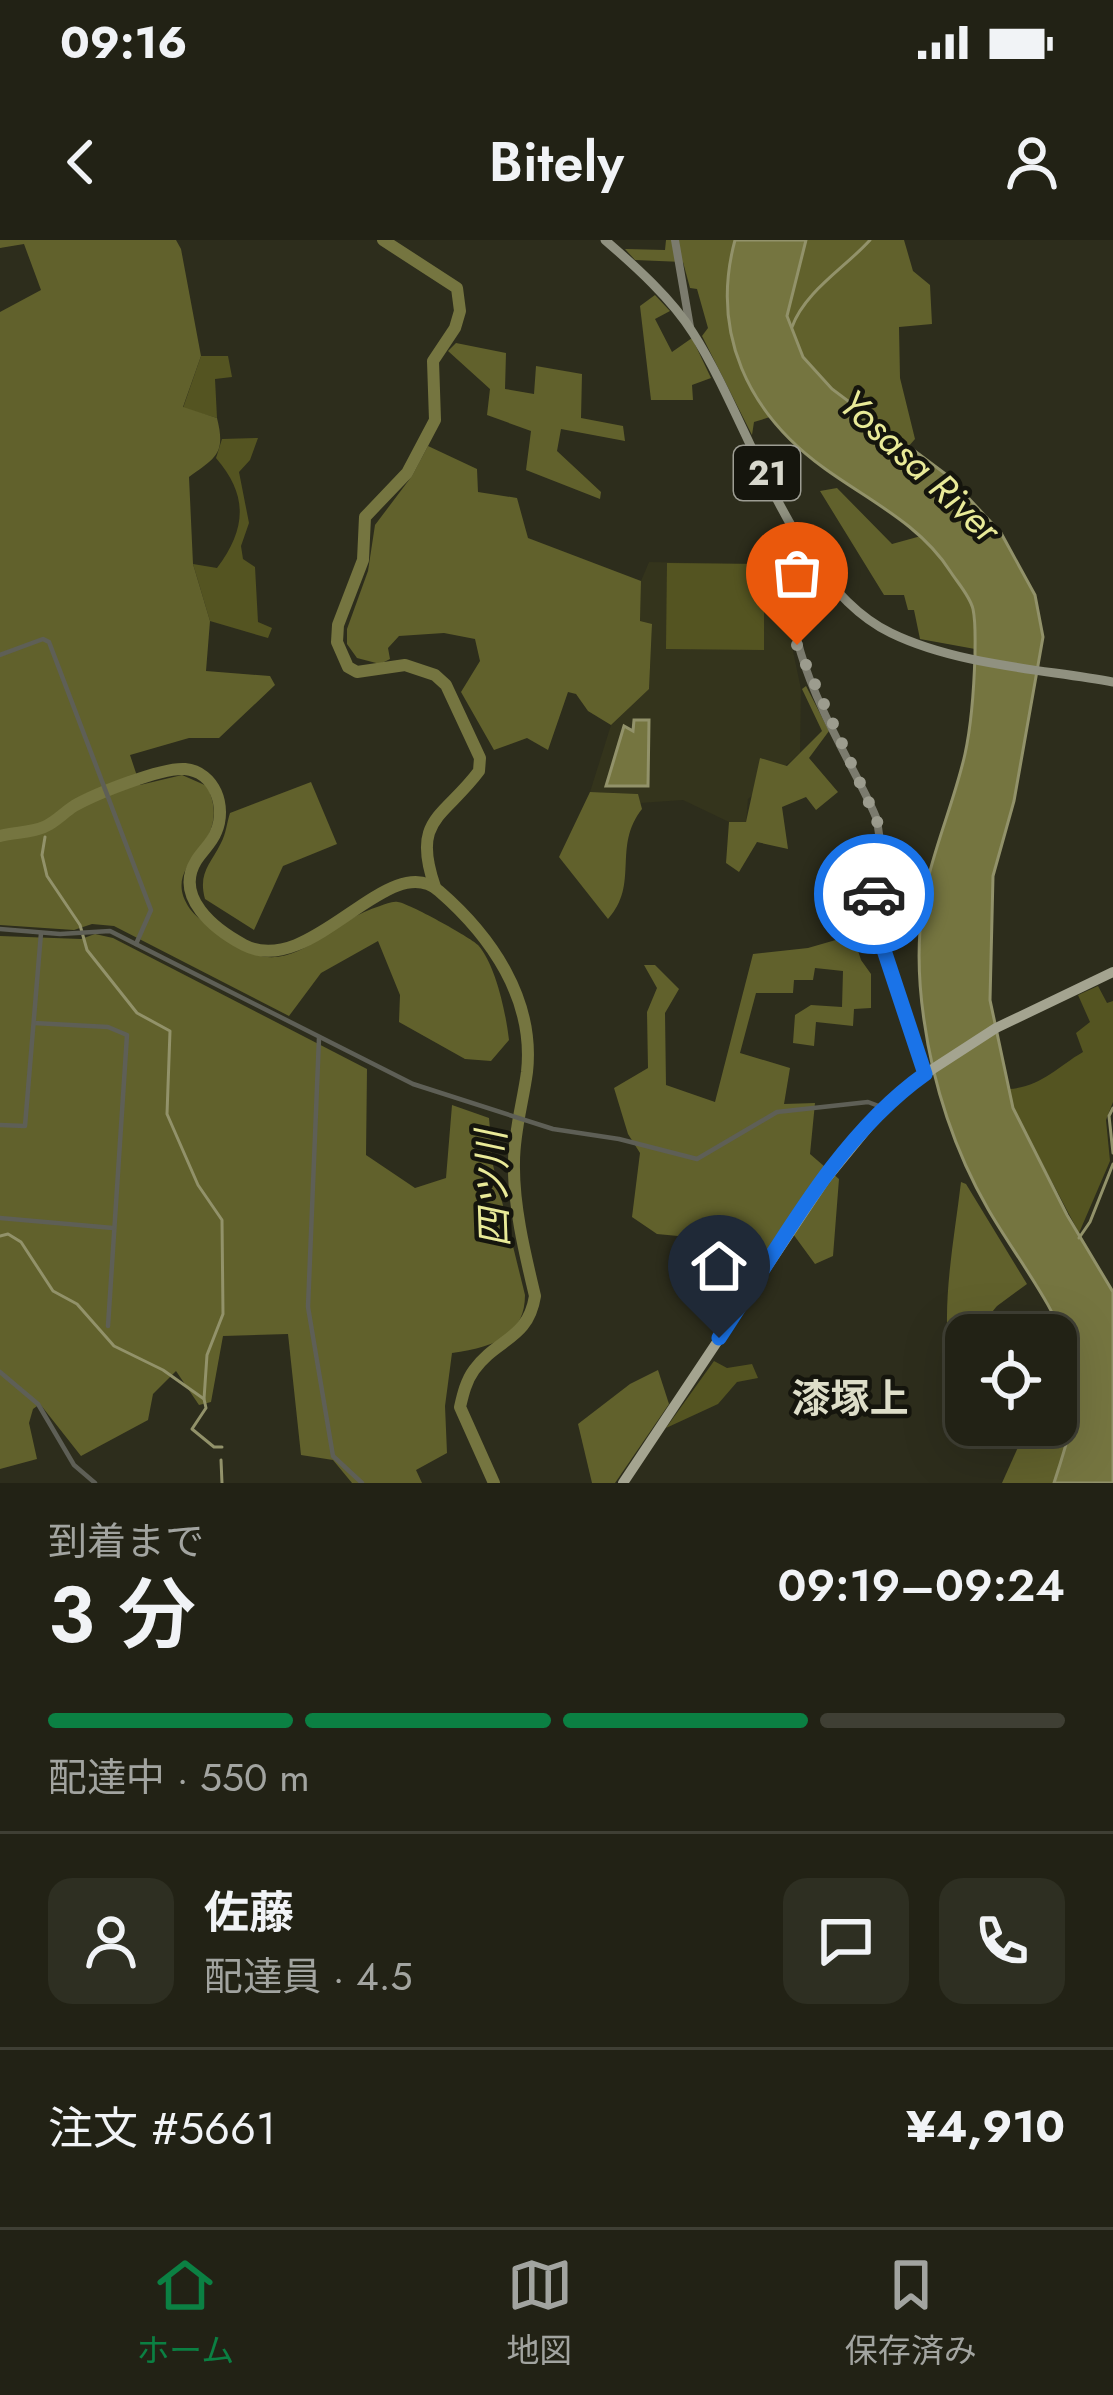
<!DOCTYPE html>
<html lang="ja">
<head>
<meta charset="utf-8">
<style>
	:root { --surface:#222215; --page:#2e2f22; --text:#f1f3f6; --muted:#a2a4a0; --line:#3f3f34; --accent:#0b8043 }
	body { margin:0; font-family:Jost,"Noto Sans JP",sans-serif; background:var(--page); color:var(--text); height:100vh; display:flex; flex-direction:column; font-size:45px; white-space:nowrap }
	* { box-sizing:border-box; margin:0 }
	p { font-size:39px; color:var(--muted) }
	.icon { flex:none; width:66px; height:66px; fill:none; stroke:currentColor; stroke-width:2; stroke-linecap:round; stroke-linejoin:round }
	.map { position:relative; height:1243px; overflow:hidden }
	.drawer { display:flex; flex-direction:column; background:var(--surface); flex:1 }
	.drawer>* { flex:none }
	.controls { position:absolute; left:945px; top:1074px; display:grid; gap:24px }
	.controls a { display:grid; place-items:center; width:132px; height:132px; border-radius:24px; background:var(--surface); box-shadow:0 12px 48px #0002,0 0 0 3px var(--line); font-size:60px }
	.pin { position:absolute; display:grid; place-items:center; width:102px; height:102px; color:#fff; margin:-123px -51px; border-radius:50% 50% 50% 0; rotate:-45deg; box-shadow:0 0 12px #0007 }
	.pin .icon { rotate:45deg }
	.courier { position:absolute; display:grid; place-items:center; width:120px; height:120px; margin:-60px; border:9px solid #1a73e8; border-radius:50%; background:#fff; color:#222; box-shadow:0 3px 15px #0007 }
	.summary em { font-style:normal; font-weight:600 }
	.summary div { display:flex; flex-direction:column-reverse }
	.summary { display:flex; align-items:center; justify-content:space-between; height:204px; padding:0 48px }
	h1 { font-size:78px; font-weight:600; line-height:90px }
	.bar { display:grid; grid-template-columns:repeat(4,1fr); gap:18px 12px; align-content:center; height:144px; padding:0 48px }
	.bar i { height:15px; border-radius:9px; background:var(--line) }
	.bar .selected { background:var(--accent) }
	.bar p { grid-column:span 4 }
	.line { display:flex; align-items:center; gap:30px; padding:0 48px; border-top:3px solid var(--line) }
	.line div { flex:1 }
	.round { display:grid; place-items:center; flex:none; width:126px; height:126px; border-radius:24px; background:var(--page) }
	.status { display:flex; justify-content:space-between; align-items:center; height:84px; padding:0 60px; background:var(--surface); direction:ltr }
	.status svg { height:33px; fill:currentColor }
	header { display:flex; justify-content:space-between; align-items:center; height:156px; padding:0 48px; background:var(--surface); font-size:54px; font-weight:600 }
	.menu { display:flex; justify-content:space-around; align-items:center; height:168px; border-top:3px solid var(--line); background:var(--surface); font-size:33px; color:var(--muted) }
	.menu a { display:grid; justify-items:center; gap:6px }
	.menu .selected { color:var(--accent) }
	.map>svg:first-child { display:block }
	.built { fill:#34341c }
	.green { fill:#545421 }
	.forest { fill:#61612c }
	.water { fill:#757540; stroke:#92926a; stroke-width:3 }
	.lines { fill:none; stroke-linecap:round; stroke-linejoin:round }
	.stream { stroke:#92926a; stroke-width:3 }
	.river { stroke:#757540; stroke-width:12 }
	.street { stroke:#5e5f56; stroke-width:4.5 }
	.secondary { stroke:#7b7b6e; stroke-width:8 }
	.primary { stroke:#909180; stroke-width:9 }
	.highway { stroke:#a4a490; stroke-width:10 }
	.done { stroke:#9c9c8e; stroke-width:12; stroke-dasharray:0 21.6 }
	.route { stroke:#1a73e8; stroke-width:15 }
	.labels { text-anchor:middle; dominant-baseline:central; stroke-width:9; stroke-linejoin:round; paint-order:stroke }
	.shield { fill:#15150d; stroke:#9d9d93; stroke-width:3 }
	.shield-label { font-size:33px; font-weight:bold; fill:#d7d7cc }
	.water-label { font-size:39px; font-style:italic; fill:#e9ea98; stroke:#15150d }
	.neighbourhood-label { font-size:39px; font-weight:bold; fill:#ddddc8; stroke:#15150d }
</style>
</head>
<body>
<div class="status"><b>09:16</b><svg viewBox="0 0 49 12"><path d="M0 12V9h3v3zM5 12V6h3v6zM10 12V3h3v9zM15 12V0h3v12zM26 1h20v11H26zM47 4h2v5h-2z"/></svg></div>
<header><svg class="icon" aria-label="back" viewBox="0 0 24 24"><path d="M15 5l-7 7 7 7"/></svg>Bitely<svg class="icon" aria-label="person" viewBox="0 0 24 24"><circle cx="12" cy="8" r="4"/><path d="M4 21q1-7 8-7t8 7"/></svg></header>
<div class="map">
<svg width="1113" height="1243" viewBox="0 0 1113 1243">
	<rect width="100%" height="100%" fill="#2d2d1c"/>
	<polygon class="built" points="649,322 786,325 793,411 801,449 800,513 748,559 746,583 729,582 683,560 640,563 637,554 590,552 611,485 649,448 652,385 640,381 641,341"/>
	<g class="green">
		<polygon points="201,116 228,116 232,137 215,139 217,178 183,168"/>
		<path d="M 258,198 L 250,220 L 239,232 L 249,283 L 241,306 L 243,319 L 255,327 L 258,382 L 272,388 L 268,398 L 210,381 L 193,324 L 217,328 C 247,288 248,255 216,218 L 222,199 Z"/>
		<polygon points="667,323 764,324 764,410 666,409"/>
		<path d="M 1098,746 L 1107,763 L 1113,761 L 1113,862 L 1106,880 L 1110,921 L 1079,993 L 1013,868 L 1009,849 C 1041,847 1057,827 1083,812 L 1076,793 L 1090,782 L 1078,755 Z"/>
		<polygon points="714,1121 727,1128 752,1124 758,1138 737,1142 718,1164 666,1188"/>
	</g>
	<g class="forest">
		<path d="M 0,0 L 176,0 L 181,9 L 201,116 L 183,167 L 217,178 C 226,214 216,217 189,237 L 193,324 L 210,381 L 206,431 L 270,436 L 275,445 L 219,498 L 189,498 L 130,515 L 140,545 L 182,535 L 207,546 C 237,609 156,620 190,669 C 198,680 215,689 225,698 C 290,749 320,684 380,666 C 386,664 392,661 398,662 C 408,663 470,697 478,705 C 496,725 506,774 509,800 L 491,821 L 465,819 L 399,782 L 400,755 L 378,701 L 321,733 L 289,776 L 114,686 L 92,684 L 74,690 L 0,685 L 0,72 L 41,50 L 24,4 L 0,8 Z"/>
		<polygon points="666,0 735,0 740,127 770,177 754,182 752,195 702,96 708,88 697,49 690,48 683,22 635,20 625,9 665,10"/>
		<path d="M 806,0 L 904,0 L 913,31 L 930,45 L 932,84 L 899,87 L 900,138 L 915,199 L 908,207 C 870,178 785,127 788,72 C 789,48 799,23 806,0 Z"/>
		<polygon points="655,55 670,71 655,79 672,112 692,98 711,138 692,145 693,160 651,160 640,66"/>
		<polygon points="456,103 506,113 505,149 534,154 536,126 582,134 581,178 623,186 625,201 561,189 557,211 601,252 600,259 526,230 531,191 487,175 490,149 448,111"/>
		<polygon points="428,206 477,229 478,252 517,258 528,298 641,341 640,381 652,384 649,449 611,485 588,471 576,454 568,452 548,510 527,498 494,510 461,452 480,421 475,399 444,393 399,396 388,408 390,419 380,424 357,418 347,404 347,389 368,331 375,285 412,236"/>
		<polygon points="837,248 892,304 921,296 945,323 973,367 975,409 920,399 914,370 908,370 904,355 884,355 820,251"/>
		<polygon points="806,446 829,491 809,518 838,552 816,570 806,557 782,567 788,609 757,602 739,632 726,623 729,582 746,582 760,518 787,526 822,491 802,449"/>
		<path d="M 311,542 L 337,604 L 283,626 L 254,690 L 205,659 C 198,633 210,625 221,603 C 226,594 227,582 230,573 Z"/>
		<path d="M 590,552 L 638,554 L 642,569 C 612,607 640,644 608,679 L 559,617 Z"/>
		<path d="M 95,694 L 113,698 L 367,829 L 366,915 L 415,948 L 446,938 L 452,865 L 489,878 L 493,925 L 525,1055 C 525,1098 489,1108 452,1113 L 445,1166 L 447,1213 L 416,1230 L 422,1243 L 352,1243 L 333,1220 L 301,1215 L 288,1094 L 223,1096 L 211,1162 L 199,1165 L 176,1131 L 153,1154 L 148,1180 L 81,1216 L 40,1164 L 33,1169 L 29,1183 L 37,1219 L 0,1229 L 0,696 L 81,699 Z"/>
		<polygon points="853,695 861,720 871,734 871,768 854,769 853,786 816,782 814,806 793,803 795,775 811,765 842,767 843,731 815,728 813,740 794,740 793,753 756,753 740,813 790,828 784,864 815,863 810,914 839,939 833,1016 815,1024 785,983 758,1028 733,997 705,1016 678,996 657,994 632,977 640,913 628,894 614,848 648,828 647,772 657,748 644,725 655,725 679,749 665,773 666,845 715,862 753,714 808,708"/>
		<path d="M 961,942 L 966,944 L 1027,1044 L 997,1066 L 973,1095 L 966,1095 L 966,1104 L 950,1123 C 941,1064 954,1001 961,942 Z"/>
		<polygon points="658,1130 669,1164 615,1243 592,1243 578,1184 630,1144"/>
		<polygon points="1024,1194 1066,1206 1054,1243 1002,1243"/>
	</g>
	<g class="water">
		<path d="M 735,0 L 806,0 L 787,76 L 803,117 L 832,149 L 947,235 L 1001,293 L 1035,355 L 1043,397 L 1014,561 L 993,636 L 990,760 L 1013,868 L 1067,975 L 1113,1052 L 1113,1243 L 1054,1243 C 1066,1205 1083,1160 1072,1119 C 1056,1066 1015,1016 988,969 C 955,912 933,845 924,780 C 920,753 918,718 920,690 C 923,630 952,572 965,514 C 972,482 974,448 975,415 C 975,401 976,383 973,369 C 970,356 957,342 950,331 C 920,284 868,260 824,228 C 748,173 710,93 735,0 Z"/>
		<polygon points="634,480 649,480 648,546 606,546 624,486 633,491"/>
	</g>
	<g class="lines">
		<g class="stream">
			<path d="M 792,87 C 805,51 846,27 870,0"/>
			<polyline points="45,597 42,615 47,636 80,685 87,710 137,773 170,791 167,874 198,945 222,980 223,1074 207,1115 204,1159"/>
			<polyline points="1113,868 1109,876 1113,913"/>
			<polyline points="0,996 8,994 21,1002 53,1051 77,1064 114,1106 163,1130 204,1159 206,1168 192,1189 214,1207 222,1207"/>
			<polyline points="1079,998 1090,982 1113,924"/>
			<polyline points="221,1220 222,1243"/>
		</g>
		<g class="river">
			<path d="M 383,0 L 457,48 L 460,71 L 455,88 L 433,121 L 435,180 L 407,233 L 365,277 L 363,320 L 338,385 L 337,402 L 348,427 L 357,432 L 405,425 L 435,435 L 446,445 L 480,518 L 479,531 C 444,578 411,578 435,647"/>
			<path d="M 0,596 C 14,592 31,593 44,587 C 56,582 63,573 74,566 C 95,554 162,527 185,529 C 215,532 227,567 216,592 C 212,603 202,611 196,621 C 174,657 214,689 244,705 C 311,740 389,607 439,651 C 491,696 535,759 527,832 C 523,862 514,891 514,922 C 513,965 525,1014 535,1056 C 528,1100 497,1098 474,1130 C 466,1141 463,1154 460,1167 L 494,1243"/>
		</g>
		<g class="street">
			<polyline points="0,415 43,399 49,402 151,670 136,704"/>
			<polyline points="0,689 60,694 110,691 413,844 553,889 619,899 697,919 777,872 868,862 884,868"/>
			<polyline points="34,783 108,787 127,795 108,1086"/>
			<polyline points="319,798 308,1067 333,1216 362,1243"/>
			<polyline points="0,885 25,886 41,693"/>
			<polyline points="0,978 113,988"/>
			<polyline points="0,1132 38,1164 74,1225 95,1243"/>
		</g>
		<g class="secondary">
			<polyline points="675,0 690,87"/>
			<path d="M 818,326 C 745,364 859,529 877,580 L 880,601 L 873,673 L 925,834"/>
		</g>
		<path class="primary" d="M 605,0 C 635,26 672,59 693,93 C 750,182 793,346 891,393 C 957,425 1041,429 1113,442"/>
		<polyline class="highway" points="623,1243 825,940 884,868 925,834 996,788 1113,732"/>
	</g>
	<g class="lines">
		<polyline class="done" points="797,405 877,580 880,601 874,654"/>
		<path class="route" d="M 719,1098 C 779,1008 835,898 925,834 L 876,686 L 874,654"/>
	</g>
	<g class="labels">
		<rect class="shield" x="734" y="206" width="66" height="54" rx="9"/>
		<g class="shield-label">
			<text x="767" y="233">21</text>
		</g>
		<g class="water-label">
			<text transform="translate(920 226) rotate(43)">Yosasa River</text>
			<text transform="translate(493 949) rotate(-92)">四ツ川</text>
		</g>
		<g class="neighbourhood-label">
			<text x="850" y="1158">漆塚上</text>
		</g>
	</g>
</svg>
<div class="controls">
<a><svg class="icon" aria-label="locate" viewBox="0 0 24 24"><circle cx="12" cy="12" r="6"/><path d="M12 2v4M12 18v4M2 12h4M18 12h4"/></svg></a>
</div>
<div class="pin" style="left:797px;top:405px;background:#ea580c"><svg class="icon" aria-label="bag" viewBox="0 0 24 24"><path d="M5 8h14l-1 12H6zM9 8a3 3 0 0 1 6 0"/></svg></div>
<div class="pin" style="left:719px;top:1098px;background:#1f2937"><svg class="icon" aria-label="home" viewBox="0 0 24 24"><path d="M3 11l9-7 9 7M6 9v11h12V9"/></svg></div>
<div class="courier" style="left:874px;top:654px"><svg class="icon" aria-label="car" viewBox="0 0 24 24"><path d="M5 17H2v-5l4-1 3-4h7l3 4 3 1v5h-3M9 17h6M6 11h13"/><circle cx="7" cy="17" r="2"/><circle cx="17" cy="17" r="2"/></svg></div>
</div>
<section class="drawer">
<div class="summary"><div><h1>3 分</h1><p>到着まで</p></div><em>09:19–09:24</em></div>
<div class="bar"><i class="selected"></i><i class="selected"></i><i class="selected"></i><i></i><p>配達中 · 550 m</p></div>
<div class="line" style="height:216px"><a class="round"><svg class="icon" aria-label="person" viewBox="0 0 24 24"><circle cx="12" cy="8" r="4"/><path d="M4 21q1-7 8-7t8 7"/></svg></a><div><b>佐藤</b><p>配達員 · 4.5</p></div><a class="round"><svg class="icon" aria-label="chat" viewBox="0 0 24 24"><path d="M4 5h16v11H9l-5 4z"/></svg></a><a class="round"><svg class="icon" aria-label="phone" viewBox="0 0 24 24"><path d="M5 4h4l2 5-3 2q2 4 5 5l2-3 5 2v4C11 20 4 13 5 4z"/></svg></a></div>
<div class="line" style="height:156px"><div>注文 #5661</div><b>¥4,910</b></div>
</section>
<nav class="menu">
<a class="selected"><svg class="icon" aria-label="home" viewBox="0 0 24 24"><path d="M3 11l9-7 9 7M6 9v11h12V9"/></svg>ホーム</a>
<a><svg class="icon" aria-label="map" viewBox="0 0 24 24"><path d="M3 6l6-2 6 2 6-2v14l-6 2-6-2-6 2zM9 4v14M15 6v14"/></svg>地図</a>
<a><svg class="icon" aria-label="saved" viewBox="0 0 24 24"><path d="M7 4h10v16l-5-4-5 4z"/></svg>保存済み</a>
</nav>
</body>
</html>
